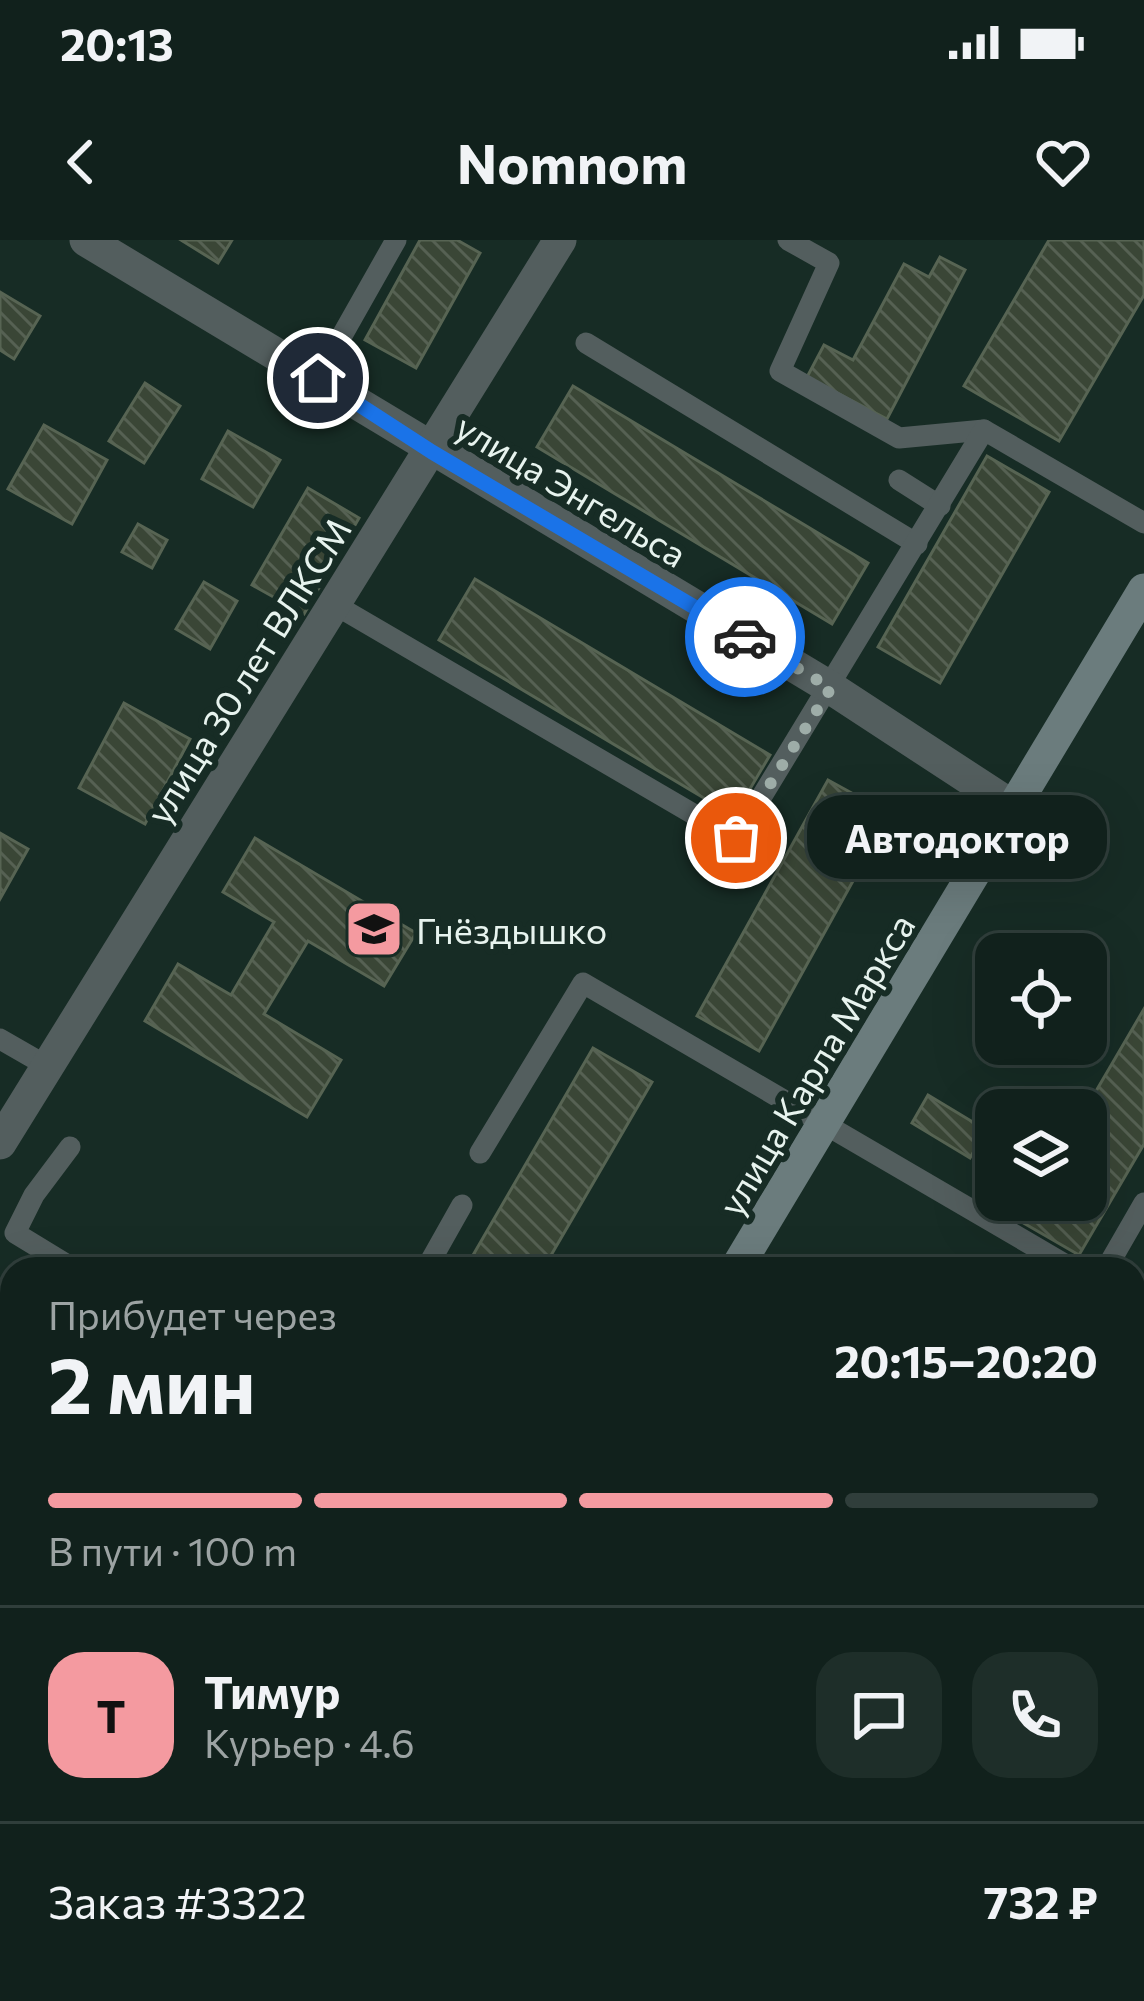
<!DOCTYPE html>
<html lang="ru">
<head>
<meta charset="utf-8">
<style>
	:root { --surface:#11211c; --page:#1e2e29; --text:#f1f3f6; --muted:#9ca3a3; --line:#303e3b; --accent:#f49aa0 }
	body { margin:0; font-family:Commissioner,sans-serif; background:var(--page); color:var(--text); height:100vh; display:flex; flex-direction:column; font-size:45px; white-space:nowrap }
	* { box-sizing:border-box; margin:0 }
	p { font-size:39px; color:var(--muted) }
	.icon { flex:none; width:66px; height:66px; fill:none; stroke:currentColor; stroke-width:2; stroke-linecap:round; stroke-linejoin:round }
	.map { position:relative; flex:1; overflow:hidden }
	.side { position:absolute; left:0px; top:1017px; width:1146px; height:744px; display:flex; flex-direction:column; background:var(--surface); border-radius:36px 36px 0 0; box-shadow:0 12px 48px #0002,0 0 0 3px var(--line) }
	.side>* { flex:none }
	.controls { position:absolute; left:975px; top:693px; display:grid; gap:24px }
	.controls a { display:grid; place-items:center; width:132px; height:132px; border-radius:24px; background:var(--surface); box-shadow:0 12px 48px #0002,0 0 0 3px var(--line); font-size:60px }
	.pin { position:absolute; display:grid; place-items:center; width:102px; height:102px; color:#fff; margin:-51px; border:6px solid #fff; border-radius:50%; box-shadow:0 3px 12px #0007 }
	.courier { position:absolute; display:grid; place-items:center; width:120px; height:120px; margin:-60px; border:9px solid #1a73e8; border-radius:50%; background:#fff; color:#222; box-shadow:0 3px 15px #0007 }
	.bubble { position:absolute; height:84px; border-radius:36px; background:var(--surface); box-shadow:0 12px 48px #0002,0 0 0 3px var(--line); font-size:39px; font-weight:700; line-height:84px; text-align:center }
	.head em { font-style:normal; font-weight:700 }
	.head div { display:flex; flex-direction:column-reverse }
	.head { display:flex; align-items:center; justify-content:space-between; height:204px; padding:0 48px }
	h1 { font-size:78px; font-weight:700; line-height:90px }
	.bar { display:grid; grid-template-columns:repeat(4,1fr); gap:18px 12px; align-content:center; height:144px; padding:0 48px }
	.bar i { height:15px; border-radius:9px; background:var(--line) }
	.bar .active { background:var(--accent) }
	.bar p { grid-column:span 4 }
	.line { display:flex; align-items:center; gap:30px; padding:0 48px; border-top:3px solid var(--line) }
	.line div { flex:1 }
	.round { display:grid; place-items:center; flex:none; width:126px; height:126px; border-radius:36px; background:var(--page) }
	.status { display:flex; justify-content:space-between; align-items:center; height:84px; padding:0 60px; background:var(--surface); direction:ltr }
	.status svg { height:33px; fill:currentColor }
	header { display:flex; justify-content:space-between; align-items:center; height:156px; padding:0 48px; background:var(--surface); font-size:54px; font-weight:700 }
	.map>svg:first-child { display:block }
	.building { fill:url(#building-back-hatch); stroke:#576453; stroke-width:3 }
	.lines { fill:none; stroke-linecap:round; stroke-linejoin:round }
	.service { stroke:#535e5e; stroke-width:21 }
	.minor { stroke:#535e5e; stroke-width:33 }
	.tertiary { stroke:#535e5e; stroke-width:33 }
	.secondary { stroke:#6b7c7d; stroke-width:33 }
	.done { stroke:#9eada8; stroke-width:12; stroke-dasharray:0 21.6 }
	.route { stroke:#1a73e8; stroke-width:15 }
	.labels { text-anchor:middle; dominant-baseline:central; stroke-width:12; stroke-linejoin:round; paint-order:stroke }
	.street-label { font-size:36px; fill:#e7f3ee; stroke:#172c25 }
	.poi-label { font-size:36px; fill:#e7f3ee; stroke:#172c25; text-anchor:start }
</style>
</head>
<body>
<div class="status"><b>20:13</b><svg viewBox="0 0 49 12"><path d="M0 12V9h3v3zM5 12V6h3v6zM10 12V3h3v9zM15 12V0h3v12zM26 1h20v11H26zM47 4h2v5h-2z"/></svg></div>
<header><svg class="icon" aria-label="back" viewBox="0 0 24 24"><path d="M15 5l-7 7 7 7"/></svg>Nomnom<svg class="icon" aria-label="heart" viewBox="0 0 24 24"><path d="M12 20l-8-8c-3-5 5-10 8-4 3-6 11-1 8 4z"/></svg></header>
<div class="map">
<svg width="1144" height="1761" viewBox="0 0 1144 1761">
	<defs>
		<pattern id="building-back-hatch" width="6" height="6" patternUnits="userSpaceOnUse" patternTransform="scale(3)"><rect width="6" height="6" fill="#3a4636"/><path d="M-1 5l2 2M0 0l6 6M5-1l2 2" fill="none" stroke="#566153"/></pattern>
	</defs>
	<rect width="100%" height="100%" fill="#172c25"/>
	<g class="building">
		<polygon points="181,0 232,0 218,23"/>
		<polygon points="420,0 457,0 480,13 416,128 365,100"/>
		<polygon points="1049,0 1144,0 1144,55 1059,201 964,146"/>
		<polygon points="940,17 965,30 887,179 807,137 824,105 853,120 904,24 929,37"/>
		<polygon points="0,52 40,76 14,119 0,110"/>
		<polygon points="145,143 180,166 144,223 109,201"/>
		<polygon points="573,146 868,323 832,384 537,207"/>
		<polygon points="44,185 107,220 72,284 8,249"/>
		<polygon points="228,191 280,220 253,267 202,239"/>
		<polygon points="987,216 1049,252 940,443 878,407"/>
		<polygon points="308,248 359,278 304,374 252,345"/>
		<polygon points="138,284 167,300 152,328 122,312"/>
		<polygon points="475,339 770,515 734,576 439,400"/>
		<polygon points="204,342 237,361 210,409 176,389"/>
		<polygon points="124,463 190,499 145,584 79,548"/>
		<polygon points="828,540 890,574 759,811 697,776"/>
		<polygon points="0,593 28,609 0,659"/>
		<polygon points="255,598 416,693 384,746 308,701 264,774 341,820 307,877 145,781 178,724 231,755 274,682 223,652"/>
		<polygon points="1144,769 1144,904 1079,1015 1020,981 1033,960 1086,960 1085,870"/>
		<polygon points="593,808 652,842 543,1029 465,1029"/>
		<polygon points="928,855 986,890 970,918 912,883"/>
		<polygon points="0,1068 12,1075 12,1164 0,1157"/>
		<polygon points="10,1363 12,1364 12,1453 0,1446 0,1379"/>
		<polygon points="1134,1404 1144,1410 1144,1435 1134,1452"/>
		<polygon points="1144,1587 1144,1617 1134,1612"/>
		<polygon points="1134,1728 1144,1734 1144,1761 1043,1761 1032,1755 1035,1749 1134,1749"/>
		<polygon points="89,1749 128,1749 150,1761 82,1761"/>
	</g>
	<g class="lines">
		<g class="service">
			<polyline points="788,0 829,23 780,131 899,198 984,190"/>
			<polyline points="586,103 917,304"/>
			<polyline points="318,138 396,0"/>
			<polyline points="899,240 940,266"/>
			<polyline points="332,363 736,599 984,190 1144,283"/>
			<polyline points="0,799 47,826"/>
			<polyline points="70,907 34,955 15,993 74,1029"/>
			<polyline points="480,913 583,743 1073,1029"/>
			<polyline points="426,1029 462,965"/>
			<polyline points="1106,1029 1144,963"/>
			<polyline points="1134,1498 1144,1482"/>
			<polyline points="1134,1653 1144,1659"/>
			<polyline points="769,1749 790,1761"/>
			<polyline points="970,1761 977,1749"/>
		</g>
		<g class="minor">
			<polyline points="86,0 831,448 1016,569"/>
			<polyline points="0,903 560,0"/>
		</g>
		<g class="tertiary">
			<polyline points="0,1261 12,1269"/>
			<polyline points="834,1749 854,1761"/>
		</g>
		<g class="secondary">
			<polyline points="736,1029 1144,350"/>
			<polyline points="286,1761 294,1749"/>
		</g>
	</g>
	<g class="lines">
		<polyline class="done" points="736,598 831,448 745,397"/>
		<polyline class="route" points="318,138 432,212 745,397"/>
	</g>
	<defs>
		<symbol id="school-square" viewBox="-11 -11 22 22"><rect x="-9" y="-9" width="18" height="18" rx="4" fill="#f49aa0" stroke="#172c25"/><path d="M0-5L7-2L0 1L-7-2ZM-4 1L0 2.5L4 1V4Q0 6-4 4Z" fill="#111"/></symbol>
	</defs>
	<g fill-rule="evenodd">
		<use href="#school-square" x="341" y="656" width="66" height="66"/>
	</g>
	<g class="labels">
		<g class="street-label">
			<text transform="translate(572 249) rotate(31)">улица Энгельса</text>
			<text transform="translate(247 430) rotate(-58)">улица 30 лет ВЛКСМ</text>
			<text transform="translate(815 824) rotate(-59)">улица Карла Маркса</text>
		</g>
		<g class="poi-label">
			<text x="416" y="689">Гнёздышко</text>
		</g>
	</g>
</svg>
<div class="controls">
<a><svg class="icon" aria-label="locate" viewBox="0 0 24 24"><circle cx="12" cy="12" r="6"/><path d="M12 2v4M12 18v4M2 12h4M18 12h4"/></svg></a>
<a><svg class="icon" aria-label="layers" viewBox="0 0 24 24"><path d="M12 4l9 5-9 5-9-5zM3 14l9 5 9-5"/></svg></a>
</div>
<div class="pin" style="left:736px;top:598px;background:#ea580c"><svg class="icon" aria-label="bag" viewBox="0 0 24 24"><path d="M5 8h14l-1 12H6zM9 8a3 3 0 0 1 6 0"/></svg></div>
<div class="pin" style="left:318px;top:138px;background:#1f2937"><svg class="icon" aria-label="home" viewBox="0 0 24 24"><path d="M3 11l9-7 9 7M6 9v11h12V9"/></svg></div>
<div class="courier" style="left:745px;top:397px"><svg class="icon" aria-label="car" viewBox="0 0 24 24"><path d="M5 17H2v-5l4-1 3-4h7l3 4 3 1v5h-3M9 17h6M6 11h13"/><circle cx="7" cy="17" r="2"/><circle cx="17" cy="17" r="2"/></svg></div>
<div class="bubble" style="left:807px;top:555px;width:300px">Автодоктор</div>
<section class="side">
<div class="head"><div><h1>2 мин</h1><p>Прибудет через</p></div><em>20:15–20:20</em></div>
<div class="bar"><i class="active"></i><i class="active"></i><i class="active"></i><i></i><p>В пути · 100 m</p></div>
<div class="line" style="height:216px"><b class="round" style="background:var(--accent);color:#111">Т</b><div><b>Тимур</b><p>Курьер · 4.6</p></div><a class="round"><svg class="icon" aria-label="chat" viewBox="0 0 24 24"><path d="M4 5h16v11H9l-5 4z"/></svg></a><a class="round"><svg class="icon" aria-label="phone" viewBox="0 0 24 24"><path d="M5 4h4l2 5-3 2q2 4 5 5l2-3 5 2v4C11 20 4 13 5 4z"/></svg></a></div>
<div class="line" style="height:156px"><div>Заказ #3322</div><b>732 ₽</b></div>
</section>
</div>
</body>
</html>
